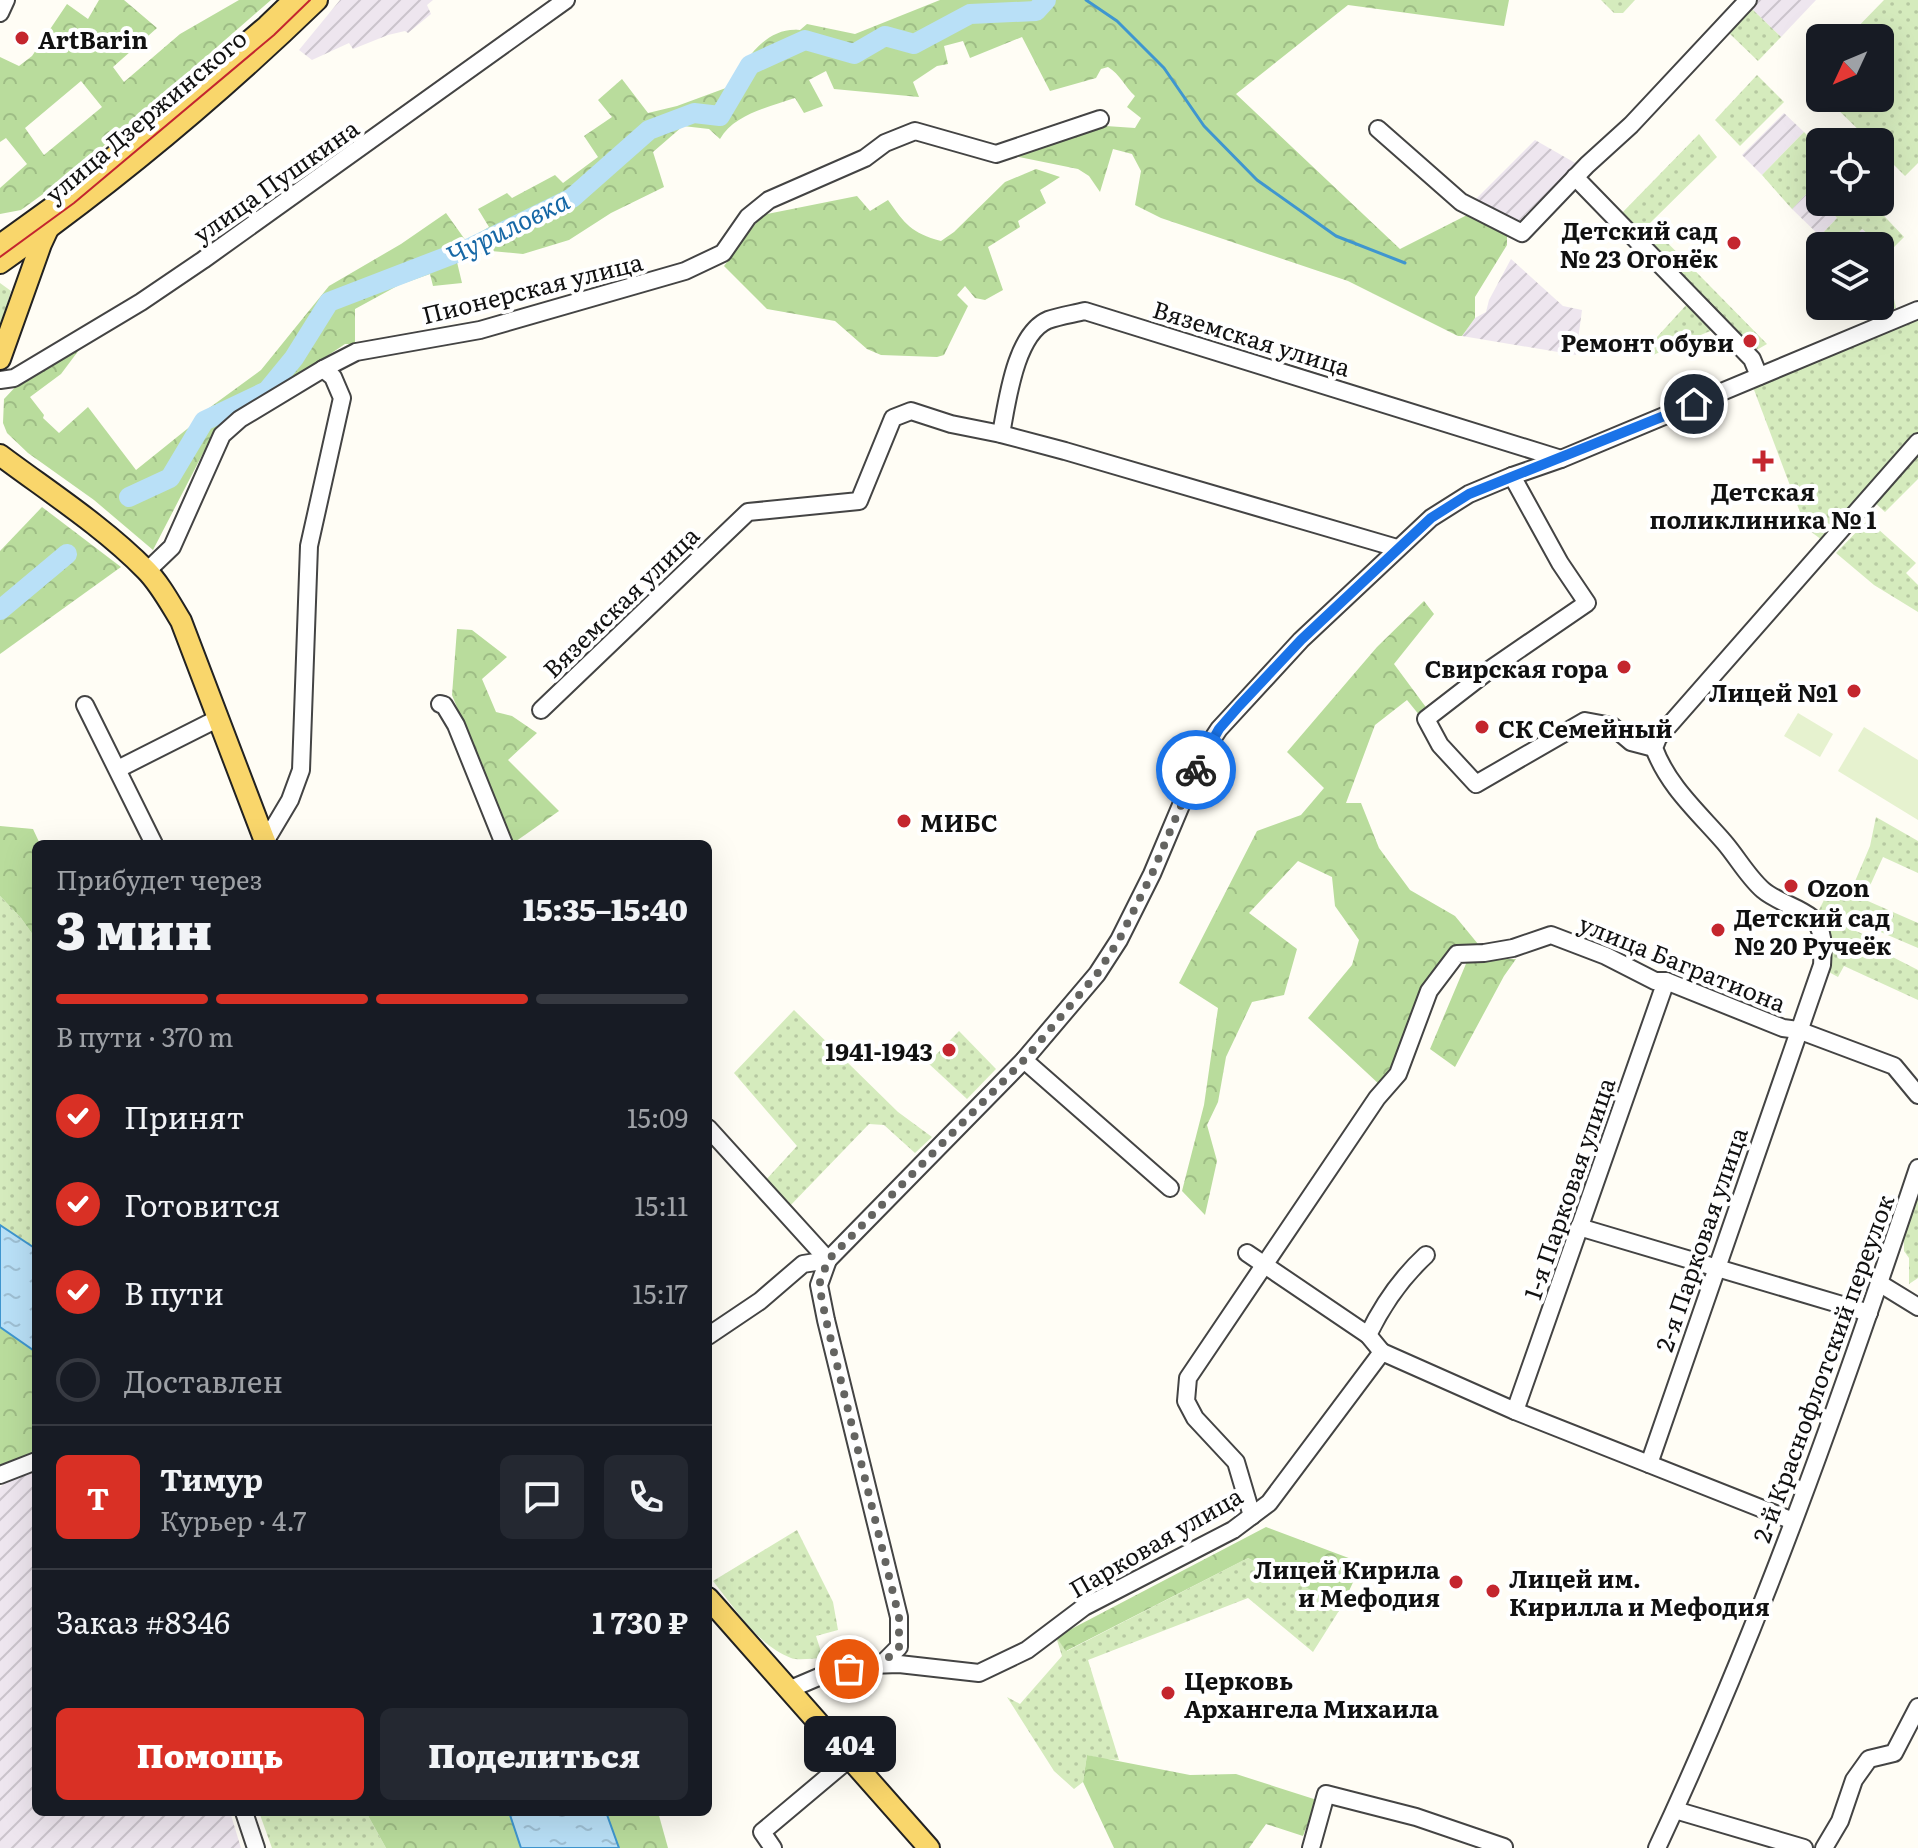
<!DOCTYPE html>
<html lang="ru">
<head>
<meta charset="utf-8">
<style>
	:root { --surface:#171b24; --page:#242831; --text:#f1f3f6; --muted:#9ea1a6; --line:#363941; --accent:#d93025 }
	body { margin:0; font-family:Literata,serif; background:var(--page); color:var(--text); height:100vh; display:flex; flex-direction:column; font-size:30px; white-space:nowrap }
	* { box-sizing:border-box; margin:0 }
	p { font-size:26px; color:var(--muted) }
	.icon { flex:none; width:44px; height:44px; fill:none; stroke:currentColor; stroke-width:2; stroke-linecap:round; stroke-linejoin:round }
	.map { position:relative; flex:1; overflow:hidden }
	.side { position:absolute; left:32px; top:840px; width:680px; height:976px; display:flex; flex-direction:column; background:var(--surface); border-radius:12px; box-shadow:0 8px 32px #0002 }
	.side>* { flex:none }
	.needle { width:52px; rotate:226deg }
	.controls { position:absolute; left:1806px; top:24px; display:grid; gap:16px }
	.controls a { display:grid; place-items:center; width:88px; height:88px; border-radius:12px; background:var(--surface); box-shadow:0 8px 32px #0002; font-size:40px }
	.pin { position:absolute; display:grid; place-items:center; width:68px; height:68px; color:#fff; margin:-34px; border:4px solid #fff; border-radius:50%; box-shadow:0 2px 8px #0007 }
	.courier { position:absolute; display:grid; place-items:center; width:80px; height:80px; margin:-40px; border:6px solid #1a73e8; border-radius:50%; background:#fff; color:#222; box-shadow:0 2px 10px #0007 }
	.bubble { position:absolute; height:56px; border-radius:12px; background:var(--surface); box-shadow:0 8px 32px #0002; font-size:26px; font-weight:800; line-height:56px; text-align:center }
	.overview em { font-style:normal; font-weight:800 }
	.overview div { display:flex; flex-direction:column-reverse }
	.overview { display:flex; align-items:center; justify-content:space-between; height:136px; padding:0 24px }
	h1 { font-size:52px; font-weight:800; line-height:60px }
	.bar { display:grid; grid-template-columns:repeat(4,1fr); gap:12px 8px; align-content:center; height:96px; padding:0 24px }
	.bar i { height:10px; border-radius:6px; background:var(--line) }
	.bar .current { background:var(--accent) }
	.bar p { grid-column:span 4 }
	.line { display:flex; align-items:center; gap:20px; padding:0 24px; border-top:2px solid var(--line) }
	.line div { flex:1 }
	.round { display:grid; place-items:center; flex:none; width:84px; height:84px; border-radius:12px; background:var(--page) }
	ol { padding:0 24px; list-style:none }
	li { display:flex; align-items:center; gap:24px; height:88px }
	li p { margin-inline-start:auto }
	li .icon { padding:8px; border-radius:50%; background:var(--accent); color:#fff; stroke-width:4 }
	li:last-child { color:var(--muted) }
	li i { width:44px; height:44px; border:4px solid var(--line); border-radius:50% }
	.cta { display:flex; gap:16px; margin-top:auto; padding:16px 24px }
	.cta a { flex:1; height:92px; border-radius:12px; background:var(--accent); color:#fff; font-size:32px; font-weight:800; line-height:92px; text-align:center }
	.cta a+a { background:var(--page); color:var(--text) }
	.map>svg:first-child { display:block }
	.industrial { fill:url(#industrial-furrows) }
	.grass { fill:url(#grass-dots) }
	.forest { fill:url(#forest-crowns); fill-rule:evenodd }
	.pitch { fill:#e6f2cf }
	.water { fill:url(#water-ripples); stroke:#3f96cf; stroke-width:2 }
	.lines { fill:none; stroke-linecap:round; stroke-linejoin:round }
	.stream { stroke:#3f96cf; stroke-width:3 }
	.river { stroke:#b9e0f7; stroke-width:20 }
	.minor-casing { stroke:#444; stroke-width:20 }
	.major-casing { stroke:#222; stroke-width:24 }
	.minor { stroke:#fff; stroke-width:16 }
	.major { stroke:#f9d66b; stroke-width:20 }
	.tram { stroke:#c4262e; stroke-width:2 }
	.done { stroke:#646461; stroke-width:8; stroke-dasharray:0 14.4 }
	.route { stroke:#1a73e8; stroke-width:10 }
	.poi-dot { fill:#c4262e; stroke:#fff; stroke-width:3 }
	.labels { text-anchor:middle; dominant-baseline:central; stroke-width:8; stroke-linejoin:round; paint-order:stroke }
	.poi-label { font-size:24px; font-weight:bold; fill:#111; stroke:#fff; text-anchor:start }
	.street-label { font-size:24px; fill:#111; stroke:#fff }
	.water-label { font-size:26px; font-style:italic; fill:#1768a6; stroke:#fff }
</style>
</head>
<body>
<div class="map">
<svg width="1918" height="1848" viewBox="0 0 1918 1848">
	<defs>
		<pattern id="industrial-furrows" width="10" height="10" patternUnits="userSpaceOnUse" patternTransform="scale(2)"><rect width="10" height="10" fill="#eee6ef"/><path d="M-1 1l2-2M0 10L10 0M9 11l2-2" fill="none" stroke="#cbc4cc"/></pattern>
		<pattern id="grass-dots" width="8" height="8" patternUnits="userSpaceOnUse" patternTransform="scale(2)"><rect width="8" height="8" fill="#d5ebbd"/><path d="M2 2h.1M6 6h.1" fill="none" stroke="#b6c8a1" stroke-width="1.8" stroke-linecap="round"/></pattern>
		<pattern id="forest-crowns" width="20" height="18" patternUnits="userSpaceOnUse" patternTransform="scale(2)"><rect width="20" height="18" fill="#b9dc9c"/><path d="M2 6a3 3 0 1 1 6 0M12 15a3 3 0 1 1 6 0" fill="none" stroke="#9ebc85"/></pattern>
		<pattern id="water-ripples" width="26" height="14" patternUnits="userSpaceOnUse" patternTransform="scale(2)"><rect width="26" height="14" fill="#b9e0f7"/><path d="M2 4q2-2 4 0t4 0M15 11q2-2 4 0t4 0" fill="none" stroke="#9ebfd3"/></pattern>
	</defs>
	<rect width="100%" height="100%" fill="#fffdf5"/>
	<g class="industrial">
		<polygon points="340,0 433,0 427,5 431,14 408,33 405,31 388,35 353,49 349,43 312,60 299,50"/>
		<polygon points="1756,0 1816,0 1781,37 1751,8"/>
		<polygon points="1784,113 1804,132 1762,175 1742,155"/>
		<polygon points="1535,140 1577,164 1517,223 1474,201"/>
		<polygon points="1809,191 1837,218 1820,236 1792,209"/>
		<polygon points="1862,229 1889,252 1880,261 1880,246 1847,246"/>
		<polygon points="1511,259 1563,306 1582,310 1576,355 1462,336 1475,318 1486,312 1489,300"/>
		<polygon points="29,1465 36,1466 36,1812 230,1812 241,1848 0,1848 0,1487"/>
	</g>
	<g class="grass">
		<polygon points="1601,0 1635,0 1623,13 1614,13"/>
		<polygon points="1884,0 1918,0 1918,163 1905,176 1880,151 1880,142 1871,142 1826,98 1880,98 1880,38 1847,38"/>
		<polygon points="1751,8 1781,37 1758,61 1729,33"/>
		<polygon points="1757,75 1784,102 1740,146 1715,120"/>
		<polygon points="1804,132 1820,149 1820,201 1809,191 1792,209 1762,175"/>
		<polygon points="1699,134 1717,157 1649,224 1767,344 1753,352 1619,216"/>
		<polygon points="1821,202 1871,202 1904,237 1889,252 1862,229 1847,246 1829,246 1820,236 1837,218"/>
		<polygon points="1888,271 1896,308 1880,315 1877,306 1880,306 1880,280"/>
		<polygon points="0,283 11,291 0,328"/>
		<polygon points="1688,303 1715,329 1653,355 1647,348"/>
		<polygon points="1918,318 1918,435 1822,540 1806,528 1753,387"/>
		<polygon points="1918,450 1918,479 1885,512 1873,501"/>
		<polygon points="1868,520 1916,563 1906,573 1918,585 1918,612 1874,585 1836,553"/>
		<polygon points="1876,817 1918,841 1918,873 1883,857 1868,890 1853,886 1870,846"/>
		<polygon points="1845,891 1918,923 1918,948 1848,918 1817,914 1826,896 1839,901"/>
		<polygon points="0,896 21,918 36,939 36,1249 0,1225"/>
		<polygon points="1821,922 1839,924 1875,939 1873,947 1918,970 1918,1000 1844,966 1838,977 1827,971"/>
		<polygon points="794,1010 898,1112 932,1137 915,1153 884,1125 869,1124 787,1209 764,1182 797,1146 734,1073"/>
		<polygon points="959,1031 996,1069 967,1099 928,1063"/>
		<polygon points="1918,1193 1918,1278 1909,1284 1909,1258 1904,1251 1904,1229"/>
		<path d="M 797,1530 L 833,1602 L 838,1630 L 816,1636 L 823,1658 C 813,1658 799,1661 791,1658 C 758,1646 734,1607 713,1581 Z"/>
		<polygon points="1248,1558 1342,1606 1313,1652 1248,1598 1088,1660 1119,1760 1103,1759 1087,1755 1083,1782 1074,1789 1054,1771 1007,1697 1020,1704 1062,1656 1056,1637 1067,1651"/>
		<polygon points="259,1812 366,1812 386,1848 272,1848"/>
	</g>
	<g class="forest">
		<path d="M 99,0 L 124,0 L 157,28 L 113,67 L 124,82 L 180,34 L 239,0 L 271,0 L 76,170 L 21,210 L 0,214 L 0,188 L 27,164 L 6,138 L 0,142 L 0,57 L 19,66 L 32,56 L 67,4 L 88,19 ZM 81,81 L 102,107 L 44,155 L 25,128 Z"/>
		<path d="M 940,0 L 1509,0 L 1504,26 L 1348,5 L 1236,94 L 1400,249 L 1471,213 L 1507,232 L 1507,245 L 1475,297 L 1475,318 L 1462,336 L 1458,336 L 1348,281 L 1161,218 L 1135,205 L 1141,171 L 1132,154 L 1113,149 L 1100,192 L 1089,176 L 1078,169 L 1019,157 L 1018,154 L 1106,126 L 1135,128 L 1141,118 L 1127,107 L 1135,96 C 1125,87 1120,74 1108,67 L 1101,69 L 1096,78 L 1050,91 L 1022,37 L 970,58 L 963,41 L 944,46 L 948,64 L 937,66 L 913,82 L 919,97 L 834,89 L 826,71 L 809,80 L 823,106 L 804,113 L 795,98 C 769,107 734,114 720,139 L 709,129 L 683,126 L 653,152 L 664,187 L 611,213 L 569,240 L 523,254 L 491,251 L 457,262 L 462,283 L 433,286 L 430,274 L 399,285 L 355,309 L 355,344 L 345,344 L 214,432 L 153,550 L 94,500 L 28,453 L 7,433 L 3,423 L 4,399 L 20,382 L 72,351 L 79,350 L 61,374 L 30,397 L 44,415 L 43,418 L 59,433 L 88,407 L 136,470 L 197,421 L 205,411 L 261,370 L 329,286 L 401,244 L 446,213 L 466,241 L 489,227 L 478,209 L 507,193 L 512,198 L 555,175 L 563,183 L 598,157 L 584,136 L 612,117 L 598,100 L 622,79 L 648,113 L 677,106 L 734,85 C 744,58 768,26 800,30 L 807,24 L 855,34 Z"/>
		<path d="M 1036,169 L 1060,177 L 1040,190 L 1046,203 L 1018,221 L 1020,227 L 988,247 L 1003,290 L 985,300 L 975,298 L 965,286 L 957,295 L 968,306 L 944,355 L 937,357 L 881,355 L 867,349 L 835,321 L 767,309 L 724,266 L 762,215 L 857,196 L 870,211 L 888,200 C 905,224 911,233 941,241 L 954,232 L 1005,182 Z"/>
		<polygon points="42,507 121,567 0,654 0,551"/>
		<polygon points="1424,601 1434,614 1394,664 1428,710 1420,716 1407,700 1375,725 1346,803 1361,803 1379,848 1410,890 1455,916 1478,944 1497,945 1456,951 1380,1085 1308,1018 1352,965 1359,940 1335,906 1332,877 1298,861 1249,913 1297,949 1284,995 1252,1002 1226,1057 1218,1102 1207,1125 1217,1161 1205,1215 1182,1191 1204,1105 1218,1008 1179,983 1257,831 1301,815 1324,788 1287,752 1377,647"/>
		<polygon points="457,629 472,630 507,657 482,679 496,712 512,716 537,733 508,760 559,811 512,844 452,695"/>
		<polygon points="0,826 33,829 40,844 36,844 36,939 21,918 0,896"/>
		<polygon points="1468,959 1516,959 1504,976 1455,1067 1430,1049"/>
		<polygon points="0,1327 36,1352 36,1455 0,1468"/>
		<polygon points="1266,1527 1362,1563 1342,1606 1248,1558 1066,1651 1056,1637"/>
		<polygon points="1087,1755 1190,1775 1236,1774 1317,1800 1303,1836 1266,1824 1249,1848 1114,1848 1083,1782"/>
		<polygon points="366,1812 509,1812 521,1848 386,1848"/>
		<polygon points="606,1812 658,1812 668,1848 619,1848"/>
	</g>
	<g class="pitch">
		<polygon points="1798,713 1833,734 1820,757 1784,736"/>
		<polygon points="1864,727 1918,760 1918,820 1838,771"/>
	</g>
	<g class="water">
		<polygon points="0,1225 36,1249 36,1352 0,1327"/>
		<polygon points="509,1812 606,1812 619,1848 521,1848"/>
	</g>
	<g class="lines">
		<polyline class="stream" points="1086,0 1117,21 1164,68 1204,126 1257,180 1336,236 1405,263"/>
		<g class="river">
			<polyline points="129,497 170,478 204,421 267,391 294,358 329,302 472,247 572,198 649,130 694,113 720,116 750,65 805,40 854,54 885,36 914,44 970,14 1036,11 1046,0"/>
			<polyline points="0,610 67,554"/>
		</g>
		<defs>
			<g id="minor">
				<polyline points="0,13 6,0"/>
				<polyline points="1378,129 1461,202 1522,233 1587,165 1631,125 1748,0"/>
				<polyline points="1575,177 1752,359 1759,376"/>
				<polyline points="0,380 14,378 141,302 203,260 566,0"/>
				<path d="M 1001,434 C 1007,403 1015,334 1048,320 C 1059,316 1073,314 1085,311 L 1561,459"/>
				<polyline points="1512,476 1560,563 1587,603 1492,668 1426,719 1440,745 1476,784 1585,721 1612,726 1631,742 1654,748"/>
				<polyline points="147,571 172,547 222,435 240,419 323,369"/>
				<polyline points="440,704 444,705 456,725 504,844"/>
				<polyline points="85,705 154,844"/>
				<polyline points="541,710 748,512 859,501 893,418 911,411 951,424 1001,434 1065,451 1397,548"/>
				<polyline points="118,769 219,718"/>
				<polyline points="265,842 290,800 301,770 309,546 342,398 333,377 323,369 356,352 480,330 685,271 723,253 748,217 769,200 865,158 885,143 915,131 996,154 1100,119"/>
				<polyline points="1024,1060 1170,1188"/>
				<polyline points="708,1128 828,1260"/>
				<polyline points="1579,1227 1869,1313"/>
				<polyline points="1247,1253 1368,1335 1382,1352"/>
				<polyline points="1879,1283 1918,1307"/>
				<path d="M 1368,1335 C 1383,1304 1401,1278 1426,1255"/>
				<polyline points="708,1336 760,1301 803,1264 828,1260"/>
				<polyline points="1515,1411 1666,981"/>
				<path d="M 1649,1464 L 1822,965 C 1823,948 1825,930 1812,918 C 1799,907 1777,902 1763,890 C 1748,877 1737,857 1724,842 C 1698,812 1668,786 1654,748 L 1658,738 L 1918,442"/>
				<polyline points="0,1475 36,1461"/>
				<polyline points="1252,1516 1236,1462 1195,1418 1186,1401 1188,1378 1377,1098 1398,1074 1429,991 1457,954 1484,953 1513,948 1551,935 1606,956 1655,981 1666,981 1783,1028 1798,1030 1894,1066 1918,1095"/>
				<polyline points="882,1664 899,1647 899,1617 826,1320 819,1285 828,1260 1024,1060 1097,974 1119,940 1152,874 1203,753 1219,729 1301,640 1431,518 1469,494 1512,476 1561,459 1918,310"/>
				<polyline points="788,1690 828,1673 870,1665 899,1664 979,1673 1027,1650 1084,1607 1233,1530 1269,1503 1382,1352 1515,1411 1793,1521"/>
				<polyline points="1675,1810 1804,1848"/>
				<polyline points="244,1812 256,1848"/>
				<polyline points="773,1848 762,1832 849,1759"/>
				<polyline points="1311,1848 1326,1794 1416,1817 1504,1847"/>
				<path d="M 1657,1848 C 1760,1628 1841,1398 1918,1168"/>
				<polyline points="1824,1848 1840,1821 1854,1780 1869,1759 1894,1753 1918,1707"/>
			</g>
			<g id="major">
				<polyline points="0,245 68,196 267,26 294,0"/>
				<path d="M 0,263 C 112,184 219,95 317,0"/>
				<polyline points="0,359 41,244 48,229"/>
				<path d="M 0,455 C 48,491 104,527 146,570 C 160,584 170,603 181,621 L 266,844"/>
				<polyline points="708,1598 929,1848"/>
			</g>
		</defs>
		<use href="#minor" class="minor-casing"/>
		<use href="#major" class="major-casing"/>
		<use href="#minor" class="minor"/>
		<use href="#major" class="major"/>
		<polyline class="tram" points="0,257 74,203 274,35 310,0"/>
	</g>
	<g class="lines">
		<polyline class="done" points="849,1669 882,1664 899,1647 899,1617 826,1320 819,1285 828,1260 1024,1060 1097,974 1119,940 1152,874 1196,770"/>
		<polyline class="route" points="1196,770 1219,729 1239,706 1301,640 1431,518 1469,494 1694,404"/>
	</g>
	<g class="poi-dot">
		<circle cx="22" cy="38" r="8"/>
		<circle cx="1734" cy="243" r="8"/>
		<circle cx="1750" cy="341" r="8"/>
		<path d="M1759 449h8v8h8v8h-8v8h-8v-8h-8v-8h8z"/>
		<circle cx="1624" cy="667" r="8"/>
		<circle cx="1854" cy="691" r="8"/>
		<circle cx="1482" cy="727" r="8"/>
		<circle cx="904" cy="821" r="8"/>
		<circle cx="1791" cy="886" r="8"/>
		<circle cx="1718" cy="930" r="8"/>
		<circle cx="949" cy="1050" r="8"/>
		<circle cx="1456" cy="1582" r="8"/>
		<circle cx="1493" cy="1591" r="8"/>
		<circle cx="1168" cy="1693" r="8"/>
	</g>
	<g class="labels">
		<g class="poi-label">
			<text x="38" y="38">ArtBarin</text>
			<text x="1718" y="229" text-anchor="end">Детский сад<tspan x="1718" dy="28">№ 23 Огонёк</tspan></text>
			<text x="1734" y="341" text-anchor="end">Ремонт обуви</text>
			<text x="1763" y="490" text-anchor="middle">Детская<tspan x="1763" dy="28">поликлиника № 1</tspan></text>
			<text x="1608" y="667" text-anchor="end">Свирская гора</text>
			<text x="1838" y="691" text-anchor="end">Лицей №1</text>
			<text x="1498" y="727">СК Семейный</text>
			<text x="920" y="821">МИБС</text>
			<text x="1807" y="886">Ozon</text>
			<text x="1734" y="916">Детский сад<tspan x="1734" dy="28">№ 20 Ручеёк</tspan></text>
			<text x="933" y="1050" text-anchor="end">1941-1943</text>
			<text x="1440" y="1568" text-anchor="end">Лицей Кирила<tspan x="1440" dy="28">и Мефодия</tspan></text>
			<text x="1509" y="1577">Лицей им.<tspan x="1509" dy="28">Кирилла и Мефодия</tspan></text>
			<text x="1184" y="1679">Церковь<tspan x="1184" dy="28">Архангела Михаила</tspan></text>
		</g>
		<g class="street-label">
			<text transform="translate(145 115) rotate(-40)">улица Дзержинского</text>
			<text transform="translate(275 180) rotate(-35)">улица Пушкина</text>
			<text transform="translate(532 287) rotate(-14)">Пионерская улица</text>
			<text transform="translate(1252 337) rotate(17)">Вяземская улица</text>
			<text transform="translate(620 601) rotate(-44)">Вяземская улица</text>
			<text transform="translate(1683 962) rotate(22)">улица Багратиона</text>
			<text transform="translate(1568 1188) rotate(-71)">1-я Парковая улица</text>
			<text transform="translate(1700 1239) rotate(-71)">2-я Парковая улица</text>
			<text transform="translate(1822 1368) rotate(-70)">2-й Краснофлотский переулок</text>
			<text transform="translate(1155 1541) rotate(-30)">Парковая улица</text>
		</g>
		<g class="water-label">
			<text transform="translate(507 226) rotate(-26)">Чуриловка</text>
		</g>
	</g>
</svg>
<div class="controls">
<a><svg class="needle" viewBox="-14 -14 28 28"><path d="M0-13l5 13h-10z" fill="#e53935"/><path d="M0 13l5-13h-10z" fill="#9ea1a6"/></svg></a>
<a><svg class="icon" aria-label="locate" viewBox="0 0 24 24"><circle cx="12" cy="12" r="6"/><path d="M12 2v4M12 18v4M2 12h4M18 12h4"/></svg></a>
<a><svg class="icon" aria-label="layers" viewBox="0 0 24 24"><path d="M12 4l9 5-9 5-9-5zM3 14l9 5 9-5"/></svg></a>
</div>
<div class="pin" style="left:849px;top:1669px;background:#ea580c"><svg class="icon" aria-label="bag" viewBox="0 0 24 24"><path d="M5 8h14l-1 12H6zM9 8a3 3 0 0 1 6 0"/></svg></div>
<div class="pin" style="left:1694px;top:404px;background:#1f2937"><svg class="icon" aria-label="home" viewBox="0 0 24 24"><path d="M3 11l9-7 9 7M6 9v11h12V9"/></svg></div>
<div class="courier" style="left:1196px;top:770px"><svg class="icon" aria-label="bike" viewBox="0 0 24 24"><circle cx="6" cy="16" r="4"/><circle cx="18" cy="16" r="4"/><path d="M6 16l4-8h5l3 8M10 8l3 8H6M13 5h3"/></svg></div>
<div class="bubble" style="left:804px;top:1716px;width:92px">404</div>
<section class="side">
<div class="overview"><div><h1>3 мин</h1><p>Прибудет через</p></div><em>15:35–15:40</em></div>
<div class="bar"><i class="current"></i><i class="current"></i><i class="current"></i><i></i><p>В пути · 370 m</p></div>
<ol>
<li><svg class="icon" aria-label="check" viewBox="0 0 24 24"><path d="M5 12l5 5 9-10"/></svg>Принят<p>15:09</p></li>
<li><svg class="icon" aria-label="check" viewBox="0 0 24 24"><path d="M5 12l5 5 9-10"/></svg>Готовится<p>15:11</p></li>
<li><svg class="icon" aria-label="check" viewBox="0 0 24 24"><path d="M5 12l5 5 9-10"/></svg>В пути<p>15:17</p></li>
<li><i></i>Доставлен</li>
</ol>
<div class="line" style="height:144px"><b class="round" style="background:var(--accent);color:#fff">Т</b><div><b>Тимур</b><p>Курьер · 4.7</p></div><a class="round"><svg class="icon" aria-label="chat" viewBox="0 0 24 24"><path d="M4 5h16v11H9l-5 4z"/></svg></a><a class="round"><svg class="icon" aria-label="phone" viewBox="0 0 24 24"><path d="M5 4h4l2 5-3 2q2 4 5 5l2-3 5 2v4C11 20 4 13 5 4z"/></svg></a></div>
<div class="line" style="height:104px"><div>Заказ #8346</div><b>1 730 ₽</b></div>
<div class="cta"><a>Помощь</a><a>Поделиться</a></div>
</section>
</div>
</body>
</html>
